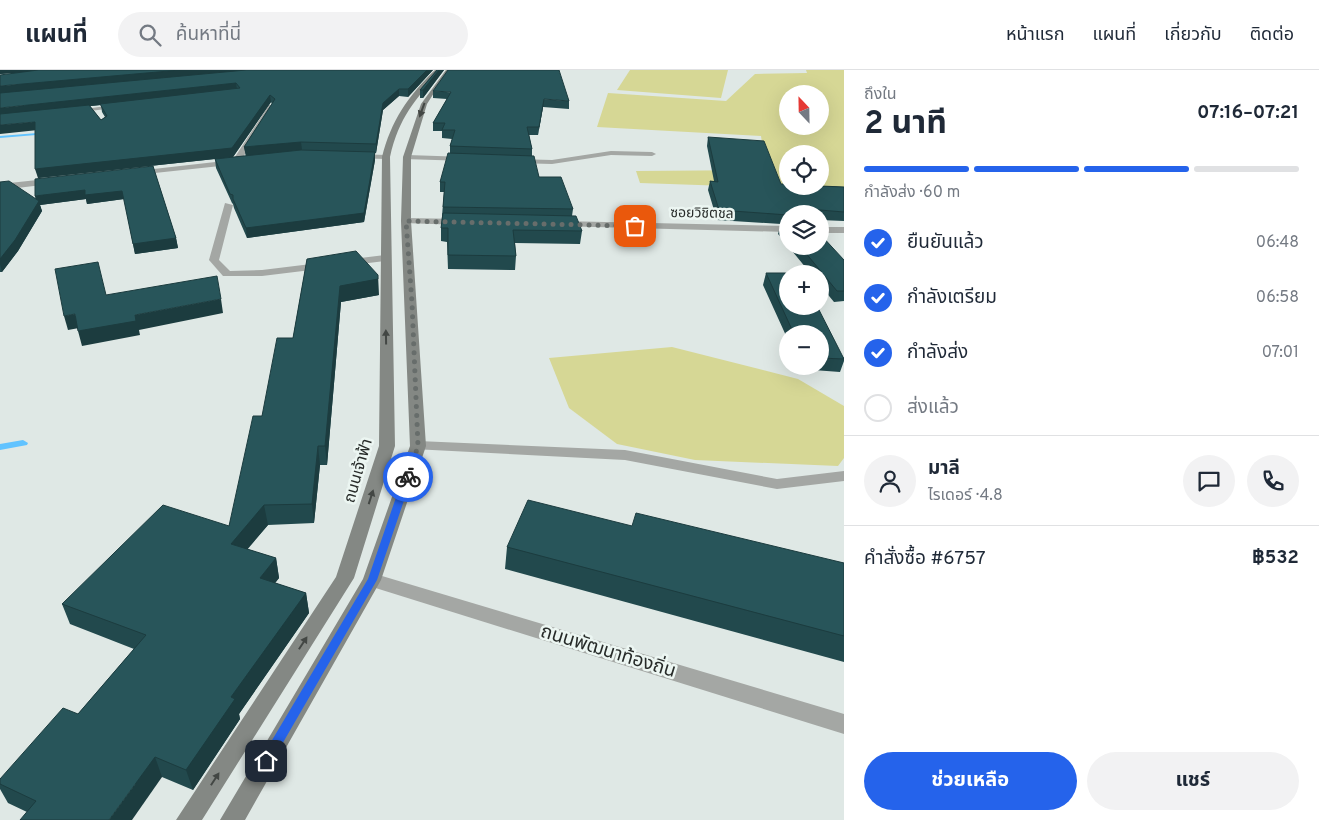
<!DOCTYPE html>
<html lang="th">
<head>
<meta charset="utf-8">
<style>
	:root { --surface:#fff; --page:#f2f2f3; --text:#1f2937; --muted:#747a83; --line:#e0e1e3; --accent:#2563eb }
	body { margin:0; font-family:Overpass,"Noto Sans Thai",sans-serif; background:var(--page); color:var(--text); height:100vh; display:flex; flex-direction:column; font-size:19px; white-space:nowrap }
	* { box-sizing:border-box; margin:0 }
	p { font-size:16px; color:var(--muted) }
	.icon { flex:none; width:28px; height:28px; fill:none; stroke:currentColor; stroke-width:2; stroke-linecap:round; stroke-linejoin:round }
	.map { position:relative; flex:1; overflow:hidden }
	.details { display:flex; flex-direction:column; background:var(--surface); width:475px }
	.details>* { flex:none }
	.needle { width:32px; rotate:338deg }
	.controls { position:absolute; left:779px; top:15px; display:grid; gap:10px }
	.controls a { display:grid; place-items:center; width:50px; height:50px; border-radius:50%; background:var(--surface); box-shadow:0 5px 20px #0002; font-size:25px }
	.pin { position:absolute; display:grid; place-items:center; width:42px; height:42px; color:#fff; margin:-21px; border-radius:10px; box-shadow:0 2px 8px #0006 }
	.courier { position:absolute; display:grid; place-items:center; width:50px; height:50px; margin:-25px; border:4px solid #2563eb; border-radius:50%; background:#fff; color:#222; box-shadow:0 1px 6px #0007 }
	.headline em { font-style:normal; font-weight:700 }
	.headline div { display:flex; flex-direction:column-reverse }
	.headline { display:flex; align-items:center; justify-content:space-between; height:85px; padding:0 20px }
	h1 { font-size:32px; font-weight:700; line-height:38px }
	.bar { display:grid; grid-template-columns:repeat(4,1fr); gap:8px 5px; align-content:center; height:60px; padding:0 20px }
	.bar i { height:6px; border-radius:4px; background:var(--line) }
	.bar .selected { background:var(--accent) }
	.bar p { grid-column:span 4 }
	.line { display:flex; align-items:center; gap:12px; padding:0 20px; border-top:1px solid var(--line) }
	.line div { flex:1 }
	.round { display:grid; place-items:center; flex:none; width:52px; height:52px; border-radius:26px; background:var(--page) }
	ol { padding:0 20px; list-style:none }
	li { display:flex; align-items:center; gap:15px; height:55px }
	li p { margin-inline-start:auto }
	li .icon { padding:5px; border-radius:50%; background:var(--accent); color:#fff; stroke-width:4 }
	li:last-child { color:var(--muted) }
	li i { width:28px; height:28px; border:2px solid var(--line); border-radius:50% }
	.cta { display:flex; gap:10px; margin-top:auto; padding:10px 20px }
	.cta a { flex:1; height:58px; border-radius:30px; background:var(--accent); color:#fff; font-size:20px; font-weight:700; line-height:58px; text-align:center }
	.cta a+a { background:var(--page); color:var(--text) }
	header { display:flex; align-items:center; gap:30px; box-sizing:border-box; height:70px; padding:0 25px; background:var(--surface); border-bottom:1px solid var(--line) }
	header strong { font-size:24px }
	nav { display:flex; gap:28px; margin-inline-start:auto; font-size:18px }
	.search { width:350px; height:45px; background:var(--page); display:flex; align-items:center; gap:12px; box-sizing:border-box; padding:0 18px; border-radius:28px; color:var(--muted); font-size:19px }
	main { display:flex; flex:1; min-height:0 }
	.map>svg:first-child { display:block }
	.green { fill:#d6d795; fill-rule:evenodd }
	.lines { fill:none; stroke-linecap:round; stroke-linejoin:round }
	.stream { fill:#61c3ff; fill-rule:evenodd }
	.minor { fill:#a4a7a4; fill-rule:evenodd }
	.tertiary { fill:#a4a7a4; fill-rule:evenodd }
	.secondary { fill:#848884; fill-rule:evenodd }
	.wall { fill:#22494d; fill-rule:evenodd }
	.shaded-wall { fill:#1c3c3f }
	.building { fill:#28555a; stroke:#1c3c3f }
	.oneway { fill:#434744 }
	.route { fill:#2563eb }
	.done { stroke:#676d6b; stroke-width:5; stroke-dasharray:0 9 }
	.labels { text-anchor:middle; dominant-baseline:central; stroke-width:5; stroke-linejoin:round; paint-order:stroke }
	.far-street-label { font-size:14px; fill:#272b29; stroke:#ecf6f2 }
	.street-label { font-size:16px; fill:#272b29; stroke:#ecf6f2 }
	.near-street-label { font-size:19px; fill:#272b29; stroke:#ecf6f2 }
</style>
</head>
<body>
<header>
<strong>แผนที่</strong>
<div class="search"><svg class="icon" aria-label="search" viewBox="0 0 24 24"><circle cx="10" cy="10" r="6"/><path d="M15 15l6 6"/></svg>ค้นหาที่นี่</div>
<nav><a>หน้าแรก</a><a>แผนที่</a><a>เกี่ยวกับ</a><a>ติดต่อ</a></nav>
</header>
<main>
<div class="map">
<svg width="844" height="750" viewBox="0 0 844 750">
	<rect width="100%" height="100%" fill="#dfe8e5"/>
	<g class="green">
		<polygon points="630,0 728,0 721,28 617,20"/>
		<path d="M 806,0 L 844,0 L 844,120 L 640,113 L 636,101 L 766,100 L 761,66 L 597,57 L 608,23 L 726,31 L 755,4 L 807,3 ZM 788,24 L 820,24 L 820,56 L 788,56 ZM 788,84 L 820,84 L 820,116 L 788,116 Z"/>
		<polygon points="672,277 798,309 844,336 844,388 838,396 695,390 617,374 569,338 549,288"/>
	</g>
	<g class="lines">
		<g class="stream">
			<polygon points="50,62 48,64 0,68 0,66"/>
			<polygon points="23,370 28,373 27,375 0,380 0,374"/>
		</g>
		<g class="minor">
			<polygon points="120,34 122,37 74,43 71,41"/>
			<polygon points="269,35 274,36 239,94 136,105 132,103 136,101 233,90"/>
			<polygon points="611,81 652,82 656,84 652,86 611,85 552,94 515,93 511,91 515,89 552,90"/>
			<polygon points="355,84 386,85 390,87 386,89 352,88 351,86"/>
			<polygon points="407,85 467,87 471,89 467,91 404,89 403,87"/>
			<polygon points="56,108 60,111 59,113 0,120 0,114"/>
			<polygon points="225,133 233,135 219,190 230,201 262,200 385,185 390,188 385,191 262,206 223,206 209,190"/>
			<polygon points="406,148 462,149 467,152 462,155 403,153 403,149"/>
			<polygon points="560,151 788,156 788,162 557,156 557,152"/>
			<rect x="820" y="157" width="24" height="6"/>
			<polygon points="418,371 625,380 777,409 844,401 844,411 777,419 625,390 413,379 410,376"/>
		</g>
		<polygon class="tertiary" points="372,503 844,644 844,664 366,515 363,510 366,505"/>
		<g class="secondary">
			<path d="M 435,0 L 441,0 C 415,30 399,47 390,87 L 395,376 L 354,508 L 202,750 L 176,750 L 336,507 L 379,376 L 382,87 C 391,51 408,26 435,0 Z"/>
			<polygon points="446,0 452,0 444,7 427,34 411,87 411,151 426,376 381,510 245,750 220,750 363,509 410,376 401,151 403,87 421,34"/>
		</g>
	</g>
	<g class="wall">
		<path d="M 0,0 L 433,0 L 408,27 L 399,26 L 383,40 L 376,83 L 375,83 L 375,90 L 364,152 L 247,168 L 234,138 L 233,134 L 232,133 L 216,98 L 215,89 L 38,108 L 35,60 L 12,3 L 0,4 ZM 271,32 L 272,34 L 244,77 L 246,86 L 233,87 ZM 101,35 L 102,42 L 105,47 L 101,50 L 90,36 Z"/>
		<polygon points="437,0 444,0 423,28 420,28 420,20"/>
		<polygon points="433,21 569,31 569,39 543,37 538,65 529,65 532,79 532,86 539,107 573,139 572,146 582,161 580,174 515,173 516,186 515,200 448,199 447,172 441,171 441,158 444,122 440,122 440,112 450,83 450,76 452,69 442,68 442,61 433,61 433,53 447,29 433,28"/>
		<polygon points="708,67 781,114 844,117 844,151 820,150 820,144 788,144 788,175 778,164 781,154 717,150 708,120 710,111 714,111 707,76"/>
		<polygon points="153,96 176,168 178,178 135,184 124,129 87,134 86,129 40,135 42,141 18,181 2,202 0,202 0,112 36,129 35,126"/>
		<polygon points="788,176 820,176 844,190 844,231 834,232 820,215 820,204 811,204"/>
		<polygon points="307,189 379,225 341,232 327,395 320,395 314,453 268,455 247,479 276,488 279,508 275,513 306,523 309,543 239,644 240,649 193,720 162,707 27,742 8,733 0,719 0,709 78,644 134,579 70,554 62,534 229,456 262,346 293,268"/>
		<polygon points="766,203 844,288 844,291 840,302 800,299 799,296 820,296 820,264 788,264 788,270 763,215"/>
		<polygon points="632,456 844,493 844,592 505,499 507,477"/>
	</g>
	<g class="shaded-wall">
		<polygon points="0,0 49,0 0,4"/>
		<polygon points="180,0 257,0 0,24 0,16"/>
		<polygon points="427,0 433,0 408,27 408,19"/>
		<polygon points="439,0 444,0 423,28 423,20"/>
		<polygon points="236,13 237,20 0,46 0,38"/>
		<polygon points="399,19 399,26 383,40 376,83 376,74 383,33"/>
		<polygon points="270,25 271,32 233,87 38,108 35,99"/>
		<polygon points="544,29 543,37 538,65 539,57"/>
		<polygon points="35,52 38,60 0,64 0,55"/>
		<polygon points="301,72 302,80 246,86 244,77"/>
		<polygon points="375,82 375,90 364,152 247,168 246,158"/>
		<polygon points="85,120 122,121 124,129 87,134 86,129 40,135 42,141 18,181 2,202 0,194 0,189 37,133 35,126"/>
		<polygon points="176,168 178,178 135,184 133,174"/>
		<polygon points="378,205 379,225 341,232 327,395 325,376 340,216"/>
		<polygon points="221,229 223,243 139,260 140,265 82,276 78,261 135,245"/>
		<polygon points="75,244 79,258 68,260 64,246"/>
		<polygon points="318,376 320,395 314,453 312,434"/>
		<polygon points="264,435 268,455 235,494 231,474"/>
		<polygon points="276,488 279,508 263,528 260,508"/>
		<polygon points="306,523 309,543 239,644 240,649 193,720 186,700 231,627"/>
		<polygon points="155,687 162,707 132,750 109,750"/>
	</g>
	<g class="building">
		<polygon points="38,0 180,0 0,16 0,5"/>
		<polygon points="246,0 427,0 408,19 399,19 383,33 376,74 301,72 244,77 275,29 270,25 232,78 35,99 35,52 0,55 0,44 89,35 101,50 107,46 100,34 240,18 236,13 0,38 0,23"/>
		<polygon points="437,0 439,0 423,20 420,20"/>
		<polygon points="448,0 559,0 569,31 544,29 539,57 527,57 532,79 450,76 455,60 442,60 445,53 433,53 451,22 433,21"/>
		<polygon points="708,67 764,71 781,114 788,114 788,116 820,116 844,117 844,142 796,138 802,144 788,144 788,145 719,140 710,111 718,112"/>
		<polygon points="301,80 375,82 364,143 246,158 233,129 233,125 230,124 215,89"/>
		<polygon points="448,83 534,86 539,107 561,107 573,139 443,137 445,112 440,112"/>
		<polygon points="153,96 176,168 133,174 122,121 85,125 85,120 35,126 35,109"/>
		<polygon points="9,111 39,131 15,170 0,189 0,112"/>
		<polygon points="443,143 576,146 582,161 513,160 516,186 448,185 448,158 441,158"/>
		<polygon points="781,154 788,154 788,162"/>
		<polygon points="820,164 844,190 844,221 837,221 800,176 820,176"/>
		<polygon points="356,181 378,205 378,209 340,216 325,376 318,376 312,434 264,435 231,474 276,488 260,508 306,523 231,627 235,629 186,700 155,687 109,750 20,750 36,731 0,714 0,709 63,638 78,644 146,565 62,534 163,435 229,456 253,346 262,346 277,268 293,268 307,189"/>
		<polygon points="98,192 106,225 217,206 221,229 135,245 136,251 78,261 75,244 64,246 55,199"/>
		<polygon points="766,203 800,203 801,204 788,204 788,236 817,236 844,289 820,288 820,264 794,264"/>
		<polygon points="528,430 632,456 636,443 844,493 844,566 507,477"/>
	</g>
	<defs><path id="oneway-solid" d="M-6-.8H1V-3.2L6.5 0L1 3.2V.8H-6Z" transform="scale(1.25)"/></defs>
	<g class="oneway">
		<use href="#oneway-solid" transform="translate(422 40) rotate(110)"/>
		<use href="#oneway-solid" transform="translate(386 267) rotate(-91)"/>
		<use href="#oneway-solid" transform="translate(371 427) rotate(-72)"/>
		<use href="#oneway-solid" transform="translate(303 573) rotate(-57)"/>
		<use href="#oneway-solid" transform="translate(215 709) rotate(-57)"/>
	</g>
	<polygon class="route" points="408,404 412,407 377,510 270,695 262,695 260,691 262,687 368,509 403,407"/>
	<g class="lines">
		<polyline class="done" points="408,407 418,376 412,233 406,151 635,156"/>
	</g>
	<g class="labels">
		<g class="far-street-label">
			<text transform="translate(702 144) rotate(1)">ซอยวิชิตชล</text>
		</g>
		<g class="street-label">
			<text transform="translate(359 401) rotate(-74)">ถนนเจ้าฟ้า</text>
		</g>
		<g class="near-street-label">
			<text transform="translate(608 582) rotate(17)">ถนนพัฒนาท้องถิ่น</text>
		</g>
	</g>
</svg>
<div class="controls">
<a><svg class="needle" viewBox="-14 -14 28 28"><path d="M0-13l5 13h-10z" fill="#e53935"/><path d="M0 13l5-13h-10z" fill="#747a83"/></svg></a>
<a><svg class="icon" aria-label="locate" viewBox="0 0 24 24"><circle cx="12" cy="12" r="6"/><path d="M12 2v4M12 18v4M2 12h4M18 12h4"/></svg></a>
<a><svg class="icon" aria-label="layers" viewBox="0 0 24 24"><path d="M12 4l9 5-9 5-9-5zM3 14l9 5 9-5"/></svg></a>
<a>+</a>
<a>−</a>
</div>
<div class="pin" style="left:635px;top:156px;background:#ea580c"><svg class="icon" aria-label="bag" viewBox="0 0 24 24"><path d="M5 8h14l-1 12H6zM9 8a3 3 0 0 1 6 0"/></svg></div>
<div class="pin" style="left:266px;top:691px;background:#1f2937"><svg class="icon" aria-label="home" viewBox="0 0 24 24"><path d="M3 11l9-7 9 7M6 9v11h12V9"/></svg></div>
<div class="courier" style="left:408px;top:407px"><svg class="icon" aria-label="bike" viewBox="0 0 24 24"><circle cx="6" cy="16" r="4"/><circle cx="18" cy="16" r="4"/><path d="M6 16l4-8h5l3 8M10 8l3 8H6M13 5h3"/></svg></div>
</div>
<section class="details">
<div class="headline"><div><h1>2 นาที</h1><p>ถึงใน</p></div><em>07:16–07:21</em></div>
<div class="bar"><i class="selected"></i><i class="selected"></i><i class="selected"></i><i></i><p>กำลังส่ง · 60 m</p></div>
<ol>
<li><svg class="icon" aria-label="check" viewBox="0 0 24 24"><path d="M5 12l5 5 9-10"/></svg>ยืนยันแล้ว<p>06:48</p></li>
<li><svg class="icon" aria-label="check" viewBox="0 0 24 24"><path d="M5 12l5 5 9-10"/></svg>กำลังเตรียม<p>06:58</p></li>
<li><svg class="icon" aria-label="check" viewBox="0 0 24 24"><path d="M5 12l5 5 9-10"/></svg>กำลังส่ง<p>07:01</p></li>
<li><i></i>ส่งแล้ว</li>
</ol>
<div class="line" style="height:90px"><a class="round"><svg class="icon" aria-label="person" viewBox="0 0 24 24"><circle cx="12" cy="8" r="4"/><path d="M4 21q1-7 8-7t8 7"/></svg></a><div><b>มาลี</b><p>ไรเดอร์ · 4.8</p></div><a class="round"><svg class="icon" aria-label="chat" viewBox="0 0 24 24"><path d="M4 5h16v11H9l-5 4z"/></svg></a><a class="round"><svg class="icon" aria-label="phone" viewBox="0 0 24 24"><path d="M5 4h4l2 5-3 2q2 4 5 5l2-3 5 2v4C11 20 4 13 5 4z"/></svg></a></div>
<div class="line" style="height:65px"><div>คำสั่งซื้อ #6757</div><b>฿532</b></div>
<div class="cta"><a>ช่วยเหลือ</a><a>แชร์</a></div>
</section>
</main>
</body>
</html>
